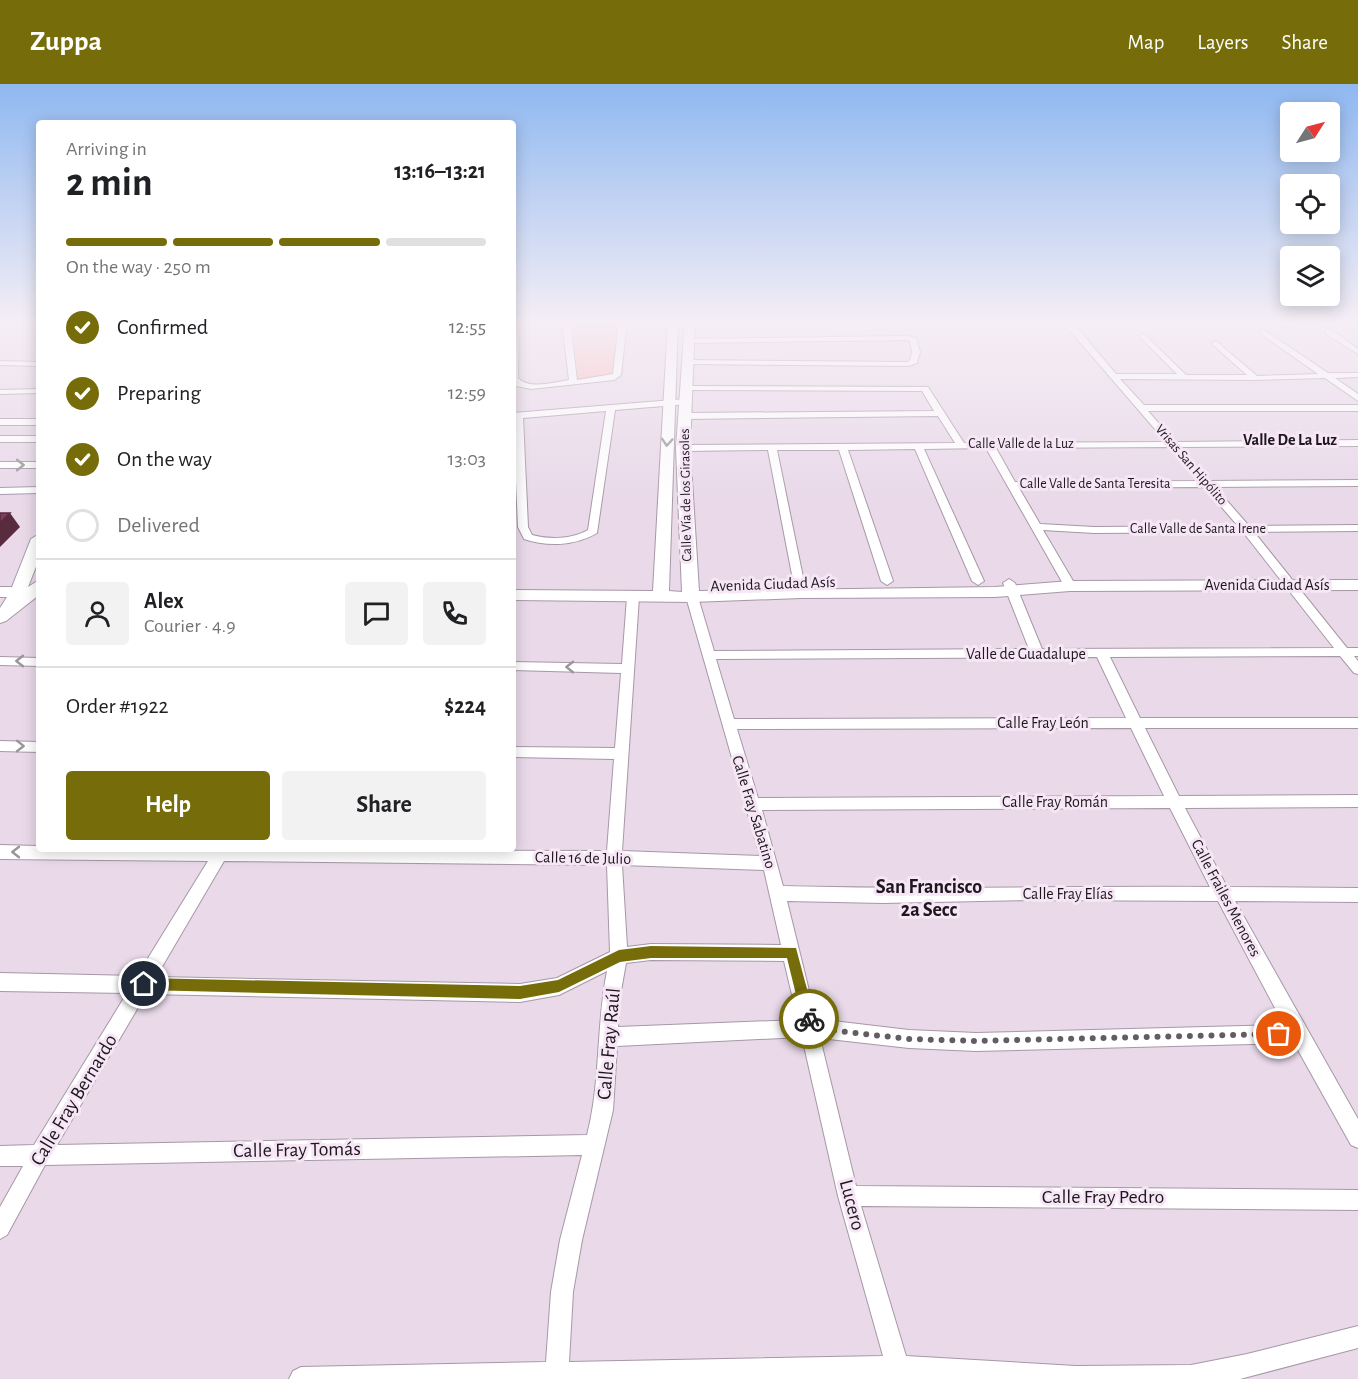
<!DOCTYPE html>
<html lang="en">
<head>
<meta charset="utf-8">
<style>
	:root { --surface:#fff; --page:#f2f2f2; --text:#202124; --muted:#757577; --line:#e0e0e0; --accent:#766d0a }
	body { margin:0; font-family:"Alegreya Sans",sans-serif; background:var(--page); color:var(--text); height:100vh; display:flex; flex-direction:column; font-size:22px; white-space:nowrap }
	* { box-sizing:border-box; margin:0 }
	p { font-size:20px; color:var(--muted) }
	.icon { flex:none; width:33px; height:33px; fill:none; stroke:currentColor; stroke-width:2; stroke-linecap:round; stroke-linejoin:round }
	.map { position:relative; flex:1; overflow:hidden }
	.details { position:absolute; left:36px; top:36px; width:480px; height:732px; display:flex; flex-direction:column; background:var(--surface); border-radius:6px; box-shadow:0 3px 15px #0003 }
	.details>* { flex:none }
	.needle { width:39px; rotate:54deg }
	.controls { position:absolute; left:1280px; top:18px; display:grid; gap:12px }
	.controls a { display:grid; place-items:center; width:60px; height:60px; border-radius:6px; background:var(--surface); box-shadow:0 3px 15px #0003; font-size:30px }
	.pin { position:absolute; display:grid; place-items:center; width:51px; height:51px; color:#fff; margin:-26px; border:3px solid #fff; border-radius:50%; box-shadow:0 2px 6px #0007 }
	.courier { position:absolute; display:grid; place-items:center; width:60px; height:60px; margin:-30px; border:4px solid #766d0a; border-radius:50%; background:#fff; color:#222; box-shadow:0 2px 8px #0007 }
	.overview em { font-style:normal; font-weight:700 }
	.overview div { display:flex; flex-direction:column-reverse }
	.overview { display:flex; align-items:center; justify-content:space-between; height:102px; padding:0 30px }
	h1 { font-size:39px; font-weight:700; line-height:45px }
	.bar { display:grid; grid-template-columns:repeat(4,1fr); gap:9px 6px; align-content:center; height:72px; padding:0 30px }
	.bar i { height:8px; border-radius:4px; background:var(--line) }
	.bar .current { background:var(--accent) }
	.bar p { grid-column:span 4 }
	.line { display:flex; align-items:center; gap:15px; padding:0 30px; border-top:2px solid var(--line) }
	.line div { flex:1 }
	.round { display:grid; place-items:center; flex:none; width:63px; height:63px; border-radius:6px; background:var(--page) }
	ol { padding:0 30px; list-style:none }
	li { display:flex; align-items:center; gap:18px; height:66px }
	li p { margin-inline-start:auto }
	li .icon { padding:6px; border-radius:50%; background:var(--accent); color:#fff; stroke-width:4 }
	li:last-child { color:var(--muted) }
	li i { width:33px; height:33px; border:3px solid var(--line); border-radius:50% }
	.button { display:flex; gap:12px; margin-top:auto; padding:12px 30px }
	.button a { flex:1; height:69px; border-radius:6px; background:var(--accent); color:#fff; font-size:24px; font-weight:700; line-height:69px; text-align:center }
	.button a+a { background:var(--page); color:var(--text) }
	header { display:flex; align-items:center; gap:36px; box-sizing:border-box; height:84px; padding:0 30px; background:var(--accent); color:#fff }
	header strong { font-size:28px }
	nav { display:flex; gap:33px; margin-inline-start:auto; font-size:21px }
	.map>svg:first-child { display:block }
	.green { fill:#fabab8 }
	.lines { fill:none; stroke-linecap:round; stroke-linejoin:round }
	.street-casing { stroke:#a698a6; stroke-width:2 }
	.secondary-casing { stroke:#a698a6; stroke-width:2 }
	.street { fill:#fff; fill-rule:evenodd }
	.secondary { fill:#fff; fill-rule:evenodd }
	.shaded-wall { fill:#582b3e }
	.building { fill:#7e3d59; stroke:#582b3e; stroke-width:1.5 }
	.oneway { stroke:#999799 }
	.route { fill:#766d0a }
	.done { stroke:#645c64; stroke-width:6; stroke-dasharray:0 10.8 }
	.labels { text-anchor:middle; dominant-baseline:central; stroke-width:6; stroke-linejoin:round; paint-order:stroke }
	.far-street-label { font-size:14px; fill:#1d181d; stroke:#f6e6f6 }
	.far-quarter-label { font-size:16px; font-weight:bold; fill:#1d181d; stroke:#f6e6f6 }
	.street-label { font-size:16px; fill:#1d181d; stroke:#f6e6f6 }
	.quarter-label { font-size:20px; font-weight:bold; fill:#1d181d; stroke:#f6e6f6 }
	.near-street-label { font-size:20px; fill:#1d181d; stroke:#f6e6f6 }
</style>
</head>
<body>
<header>
<strong>Zuppa</strong>
<nav><a>Map</a><a>Layers</a><a>Share</a></nav>
</header>
<div class="map">
<svg width="1358" height="1295" viewBox="0 0 1358 1295">
	<rect width="100%" height="100%" fill="#e9d9e9"/>
	<polygon class="green" points="572,237 620,237 611,294 578,296"/>
	<g class="lines">
		<defs>
			<g id="street">
				<path d="M 513,237 L 519,237 L 518,294 C 529,306 555,298 569,296 L 562,237 L 570,237 L 577,296 L 613,290 L 619,237 L 627,237 L 621,291 L 614,296 L 531,305 L 516,302 L 513,298 Z"/>
				<path d="M 1059,237 L 1067,237 L 1079,246 L 1116,290 L 1177,290 L 1141,254 L 1141,250 L 1144,250 L 1186,291 L 1247,291 L 1213,261 L 1212,259 L 1216,257 L 1257,292 L 1318,290 L 1261,250 L 1261,246 L 1264,246 L 1328,289 L 1358,289 L 1358,293 L 1335,294 L 1358,310 L 1358,317 L 1325,294 L 1255,296 L 1120,295 L 1144,321 L 1358,321 L 1358,327 L 1148,327 L 1175,358 L 1358,356 L 1358,362 L 1180,363 L 1210,397 L 1358,396 L 1358,402 L 1215,403 L 1249,442 L 1358,441 L 1358,447 L 1254,448 L 1347,564 L 1358,564 L 1358,572 L 1354,572 L 1358,577 L 1358,590 L 1354,589 L 1340,572 L 1110,573 L 1140,634 L 1358,634 L 1358,644 L 1145,644 L 1179,712 L 1358,711 L 1358,723 L 1185,724 L 1227,803 L 1358,804 L 1358,818 L 1235,817 L 1358,1035 L 1358,1064 L 1351,1061 L 1294,959 L 976,967 L 909,964 L 820,954 L 856,1102 L 1358,1106 L 1358,1126 L 861,1122 L 906,1272 L 1076,1282 L 1191,1281 L 1247,1270 L 1358,1242 L 1358,1264 L 1240,1295 L 289,1295 L 293,1287 L 301,1283 L 546,1278 L 551,1208 L 560,1156 L 582,1071 L 45,1081 L 7,1151 L 0,1155 L 0,1123 L 23,1082 L 0,1082 L 0,1062 L 34,1061 L 127,909 L 0,907 L 0,889 L 137,892 L 208,777 L 0,775 L 0,761 L 39,762 L 39,765 L 607,767 L 614,675 L 513,673 L 513,663 L 615,664 L 621,589 L 513,586 L 513,578 L 622,580 L 627,513 L 633,509 L 639,513 L 622,767 L 760,772 L 686,513 L 688,510 L 692,509 L 698,513 L 714,567 L 1029,565 L 1003,499 L 1009,495 L 1015,499 L 1042,565 L 1334,564 L 1243,448 L 1094,449 L 1043,446 L 1076,502 L 1074,505 L 1066,505 L 986,364 L 924,365 L 984,497 L 978,501 L 972,497 L 915,365 L 848,366 L 893,497 L 887,501 L 881,497 L 839,366 L 777,366 L 804,498 L 802,501 L 794,501 L 768,366 L 683,367 L 678,364 L 683,361 L 955,359 L 938,332 L 685,335 L 681,332 L 685,329 L 934,327 L 922,307 L 685,306 L 684,304 L 688,302 L 925,303 L 928,303 L 964,359 L 1166,358 L 1073,250 ZM 1170,363 L 1199,397 L 1015,398 L 996,364 ZM 1204,403 L 1238,442 L 1094,443 L 1040,440 L 1019,404 ZM 1097,573 L 1126,634 L 734,635 L 716,575 ZM 1131,644 L 1164,712 L 758,714 L 737,645 ZM 1170,724 L 1210,803 C 1068,802 926,806 783,802 L 762,726 ZM 224,777 L 607,781 L 610,868 L 557,894 L 520,900 L 156,893 ZM 622,781 L 764,786 L 781,861 L 651,860 L 627,863 ZM 1034,816 L 1218,817 L 1284,941 L 976,949 L 909,946 L 816,935 L 787,817 L 883,819 ZM 651,876 L 784,877 L 798,936 L 618,943 L 621,907 L 626,879 ZM 607,887 C 596,941 601,997 587,1051 L 57,1061 L 146,910 L 520,918 L 559,911 ZM 802,953 L 838,1112 L 883,1272 L 569,1278 L 573,1208 L 582,1156 L 613,1026 L 617,962 Z"/>
				<polygon points="1326,246 1332,246 1358,265 1358,270 1326,250"/>
				<polygon points="907,252 916,254 920,268 917,279 909,282 688,280 684,278 688,276 907,278 910,276 912,268 910,257 906,256 688,259 684,257 688,255"/>
				<polygon points="0,277 39,278 39,282 0,281"/>
				<polygon points="39,305 39,309 0,310 0,306"/>
				<path d="M 685,315 L 688,316 L 688,320 L 615,326 L 597,449 C 575,462 547,463 524,455 L 518,443 L 513,329 ZM 606,327 L 588,446 C 572,455 550,456 532,451 L 528,443 L 523,334 Z"/>
				<rect x="0" y="335" width="39" height="6"/>
				<rect x="0" y="352" width="39" height="6"/>
				<rect x="0" y="378" width="39" height="6"/>
				<polygon points="39,403 39,409 0,410 0,404"/>
				<polygon points="0,573 39,574 39,582 0,581"/>
				<polygon points="0,657 39,658 39,668 0,667"/>
			</g>
			<g id="secondary">
				<polygon points="668,237 678,237 669,507 682,508 676,364 685,237 695,237 690,364 699,507 995,503 1070,497 1358,496 1358,506 1070,507 995,513 801,514 692,518 513,516 513,506 653,507"/>
				<polygon points="39,450 39,475 28,503 39,496 39,511 6,537 0,539 0,524 7,513 0,513 0,503 12,503 31,455"/>
			</g>
		</defs>
		<use href="#street" class="street-casing"/>
		<use href="#secondary" class="secondary-casing"/>
		<use href="#street" class="street"/>
		<use href="#secondary" class="secondary"/>
	</g>
	<polygon class="shaded-wall" points="10,429 20,443 0,463 0,439"/>
	<polygon class="building" points="0,429 10,429 0,439"/>
	<defs><path id="oneway-chevron" d="M-2-3.5L2.5 0L-2 3.5" fill="none" stroke-width="1.6" stroke-linecap="round" stroke-linejoin="round" transform="scale(1.5)"/></defs>
	<g class="oneway">
		<use href="#oneway-chevron" transform="translate(667 358) rotate(94)"/>
		<use href="#oneway-chevron" transform="translate(20 381)"/>
		<use href="#oneway-chevron" transform="translate(20 577) rotate(-180)"/>
		<use href="#oneway-chevron" transform="translate(570 583) rotate(-179)"/>
		<use href="#oneway-chevron" transform="translate(20 662) rotate(1)"/>
		<use href="#oneway-chevron" transform="translate(16 768) rotate(-180)"/>
	</g>
	<linearGradient id="sky" x2="0" y2="1"><stop stop-color="#8fb8f1"/><stop offset="0.57" stop-color="#f5eef5"/><stop offset="1" stop-color="#f5eef5" stop-opacity="0"/></linearGradient>
	<rect width="1358" height="418" fill="url(#sky)"/>
	<polygon class="route" points="651,862 796,864 815,935 813,940 809,942 802,935 787,874 651,874 620,878 559,908 520,915 144,906 138,900 144,894 520,902 558,896 619,866"/>
	<g class="lines">
		<polyline class="done" points="809,935 811,944 909,955 976,957 1279,950"/>
	</g>
	<g class="labels">
		<g class="far-street-label">
			<text x="1021" y="360">Calle Valle de la Luz</text>
			<text transform="translate(1191 381) rotate(49)">Vrisas San Hipólito</text>
			<text x="1095" y="400">Calle Valle de Santa Teresita</text>
			<text transform="translate(686 411) rotate(-91)">Calle Vía de los Girasoles</text>
			<text x="1198" y="445">Calle Valle de Santa Irene</text>
		</g>
		<g class="far-quarter-label">
			<text x="1290" y="356">Valle De La Luz</text>
		</g>
		<g class="street-label">
			<text transform="translate(773 500) rotate(-2)">Avenida Ciudad Asís</text>
			<text x="1267" y="501">Avenida Ciudad Asís</text>
			<text x="1026" y="570">Valle de Guadalupe</text>
			<text x="1043" y="639">Calle Fray León</text>
			<text x="1055" y="718">Calle Fray Román</text>
			<text transform="translate(754 728) rotate(73)">Calle Fray Sabatino</text>
			<text transform="translate(583 774) rotate(1)">Calle 16 de Julio</text>
			<text x="1068" y="810">Calle Fray Elías</text>
			<text transform="translate(1226 814) rotate(62)">Calle Frailes Menores</text>
		</g>
		<g class="quarter-label">
			<text x="929" y="803">San Francisco<tspan x="929" dy="23">2a Secc</tspan></text>
		</g>
		<g class="near-street-label">
			<text transform="translate(609 960) rotate(-85)">Calle Fray Raúl</text>
			<text transform="translate(74 1016) rotate(-59)">Calle Fray Bernardo</text>
			<text transform="translate(297 1066) rotate(-1)">Calle Fray Tomás</text>
			<text x="1103" y="1113">Calle Fray Pedro</text>
			<text transform="translate(852 1121) rotate(75)">Lucero</text>
		</g>
	</g>
</svg>
<div class="controls">
<a><svg class="needle" viewBox="-14 -14 28 28"><path d="M0-13l5 13h-10z" fill="#e53935"/><path d="M0 13l5-13h-10z" fill="#757577"/></svg></a>
<a><svg class="icon" aria-label="locate" viewBox="0 0 24 24"><circle cx="12" cy="12" r="6"/><path d="M12 2v4M12 18v4M2 12h4M18 12h4"/></svg></a>
<a><svg class="icon" aria-label="layers" viewBox="0 0 24 24"><path d="M12 4l9 5-9 5-9-5zM3 14l9 5 9-5"/></svg></a>
</div>
<div class="pin" style="left:1279px;top:950px;background:#ea580c"><svg class="icon" aria-label="bag" viewBox="0 0 24 24"><path d="M5 8h14l-1 12H6zM9 8a3 3 0 0 1 6 0"/></svg></div>
<div class="pin" style="left:144px;top:900px;background:#1f2937"><svg class="icon" aria-label="home" viewBox="0 0 24 24"><path d="M3 11l9-7 9 7M6 9v11h12V9"/></svg></div>
<div class="courier" style="left:809px;top:935px"><svg class="icon" aria-label="bike" viewBox="0 0 24 24"><circle cx="6" cy="16" r="4"/><circle cx="18" cy="16" r="4"/><path d="M6 16l4-8h5l3 8M10 8l3 8H6M13 5h3"/></svg></div>
<section class="details">
<div class="overview"><div><h1>2 min</h1><p>Arriving in</p></div><em>13:16–13:21</em></div>
<div class="bar"><i class="current"></i><i class="current"></i><i class="current"></i><i></i><p>On the way · 250 m</p></div>
<ol>
<li><svg class="icon" aria-label="check" viewBox="0 0 24 24"><path d="M5 12l5 5 9-10"/></svg>Confirmed<p>12:55</p></li>
<li><svg class="icon" aria-label="check" viewBox="0 0 24 24"><path d="M5 12l5 5 9-10"/></svg>Preparing<p>12:59</p></li>
<li><svg class="icon" aria-label="check" viewBox="0 0 24 24"><path d="M5 12l5 5 9-10"/></svg>On the way<p>13:03</p></li>
<li><i></i>Delivered</li>
</ol>
<div class="line" style="height:108px"><a class="round"><svg class="icon" aria-label="person" viewBox="0 0 24 24"><circle cx="12" cy="8" r="4"/><path d="M4 21q1-7 8-7t8 7"/></svg></a><div><b>Alex</b><p>Courier · 4.9</p></div><a class="round"><svg class="icon" aria-label="chat" viewBox="0 0 24 24"><path d="M4 5h16v11H9l-5 4z"/></svg></a><a class="round"><svg class="icon" aria-label="phone" viewBox="0 0 24 24"><path d="M5 4h4l2 5-3 2q2 4 5 5l2-3 5 2v4C11 20 4 13 5 4z"/></svg></a></div>
<div class="line" style="height:78px"><div>Order #1922</div><b>$224</b></div>
<div class="button"><a>Help</a><a>Share</a></div>
</section>
</div>
</body>
</html>
